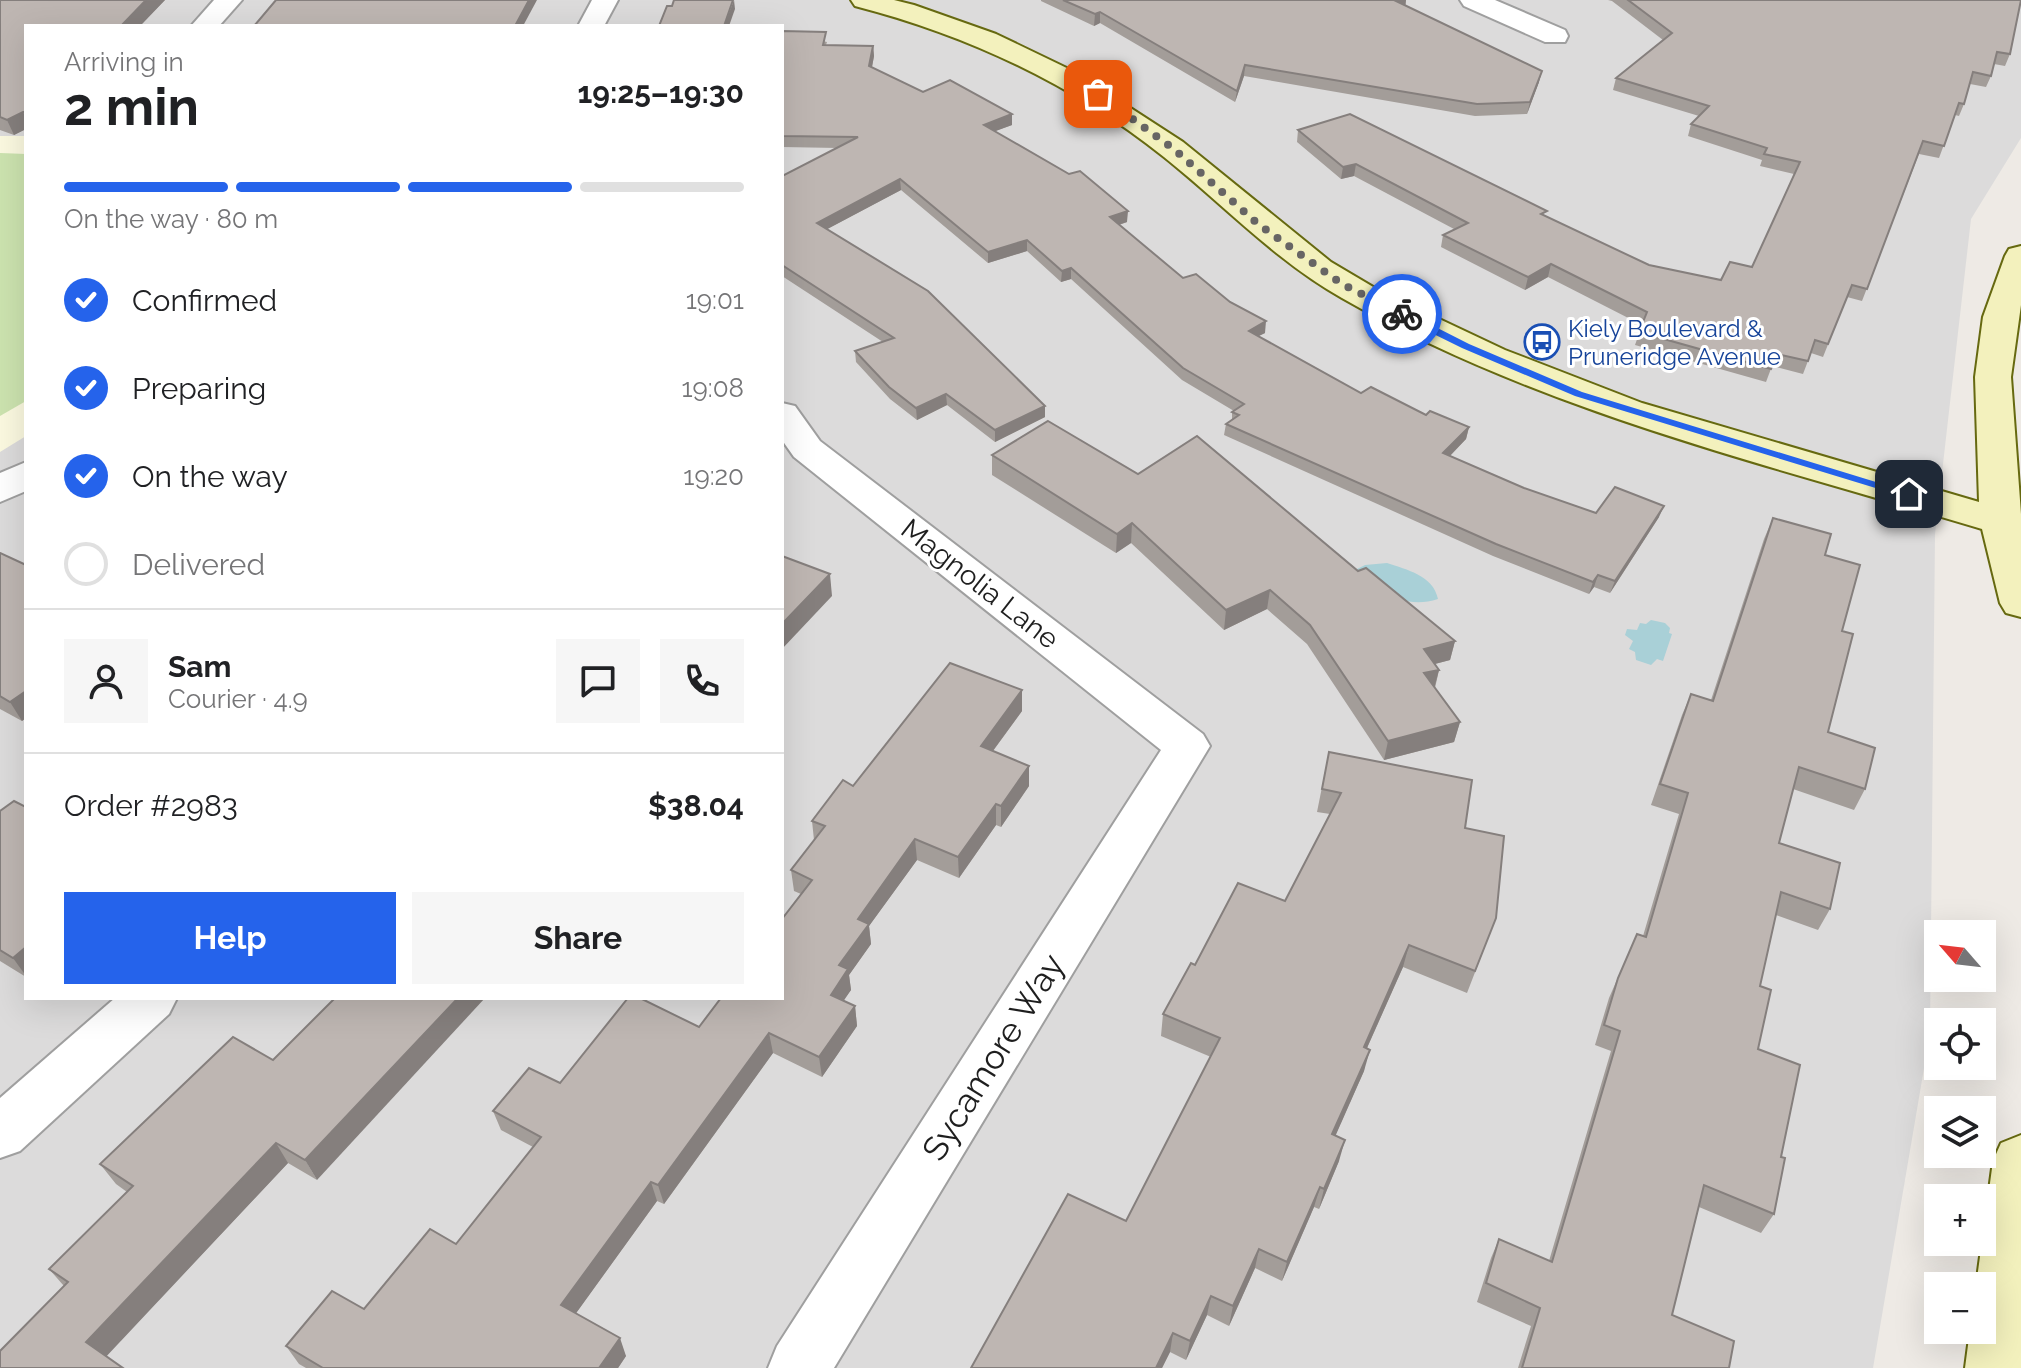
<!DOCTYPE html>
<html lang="en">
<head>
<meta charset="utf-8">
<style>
	:root { --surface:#fff; --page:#f6f6f6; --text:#202124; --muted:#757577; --line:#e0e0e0; --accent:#2563eb }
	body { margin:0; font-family:Raleway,sans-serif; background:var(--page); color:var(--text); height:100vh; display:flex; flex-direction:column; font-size:30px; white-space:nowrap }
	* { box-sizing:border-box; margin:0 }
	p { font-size:26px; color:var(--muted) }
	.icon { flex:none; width:44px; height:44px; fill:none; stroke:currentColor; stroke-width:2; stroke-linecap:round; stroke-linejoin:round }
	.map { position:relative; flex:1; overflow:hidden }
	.panel { position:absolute; left:24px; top:24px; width:760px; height:976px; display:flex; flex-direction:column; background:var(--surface); border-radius:0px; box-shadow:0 8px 32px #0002 }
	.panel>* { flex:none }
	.needle { width:52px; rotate:298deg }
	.buttons { position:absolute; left:1924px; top:920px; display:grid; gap:16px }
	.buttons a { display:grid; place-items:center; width:72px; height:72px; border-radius:0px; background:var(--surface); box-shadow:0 8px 32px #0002; font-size:40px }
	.pin { position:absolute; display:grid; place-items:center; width:68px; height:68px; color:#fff; margin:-34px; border-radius:16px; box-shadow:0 4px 12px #0006 }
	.courier { position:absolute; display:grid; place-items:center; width:80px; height:80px; margin:-40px; border:6px solid #2563eb; border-radius:50%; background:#fff; color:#222; box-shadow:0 2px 10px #0007 }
	.head em { font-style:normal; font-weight:700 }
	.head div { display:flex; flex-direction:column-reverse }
	.head { display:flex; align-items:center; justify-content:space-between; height:136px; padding:0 40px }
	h1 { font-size:52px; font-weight:700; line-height:60px }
	.bar { display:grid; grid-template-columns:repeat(4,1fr); gap:12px 8px; align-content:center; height:96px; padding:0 40px }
	.bar i { height:10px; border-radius:6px; background:var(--line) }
	.bar .on { background:var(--accent) }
	.bar p { grid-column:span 4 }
	.line { display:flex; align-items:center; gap:20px; padding:0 40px; border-top:2px solid var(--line) }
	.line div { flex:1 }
	.round { display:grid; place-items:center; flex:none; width:84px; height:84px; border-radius:0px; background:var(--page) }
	ol { padding:0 40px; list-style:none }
	li { display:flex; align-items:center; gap:24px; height:88px }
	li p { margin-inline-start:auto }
	li .icon { padding:8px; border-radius:50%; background:var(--accent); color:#fff; stroke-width:4 }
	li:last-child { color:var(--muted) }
	li i { width:44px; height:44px; border:4px solid var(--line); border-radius:50% }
	.cta { display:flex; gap:16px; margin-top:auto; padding:16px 40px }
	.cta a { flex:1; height:92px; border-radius:0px; background:var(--accent); color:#fff; font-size:32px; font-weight:700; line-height:92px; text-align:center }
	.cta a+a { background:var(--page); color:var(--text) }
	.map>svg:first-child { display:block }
	.residential { fill:#dcdbdb; fill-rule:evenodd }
	.education { fill:#fbf9e0 }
	.grass { fill:#cce3af }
	.water { fill:#a9d0d7 }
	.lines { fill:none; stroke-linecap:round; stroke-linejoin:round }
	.minor-casing { stroke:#9f9f9f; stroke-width:4 }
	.tertiary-casing { stroke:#9f9f9f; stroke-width:4 }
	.secondary-casing { stroke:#666910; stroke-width:4 }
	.minor { fill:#fff; fill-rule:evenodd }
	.tertiary { fill:#fff; fill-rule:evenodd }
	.secondary { fill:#f3f1bd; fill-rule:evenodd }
	.wall { fill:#a39d99 }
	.shaded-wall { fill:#857f7d }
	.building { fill:#beb6b2; stroke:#857f7d; stroke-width:2 }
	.route { fill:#2563eb }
	.done { stroke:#676564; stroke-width:8; stroke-dasharray:0 14.4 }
	.labels { text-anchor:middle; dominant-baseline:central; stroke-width:6; stroke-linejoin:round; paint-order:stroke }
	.far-transit-label { font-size:24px; fill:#164399; stroke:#fff; text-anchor:start }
	.street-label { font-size:28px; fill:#1e1e1e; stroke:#fff }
	.near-street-label { font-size:34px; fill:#1e1e1e; stroke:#fff }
</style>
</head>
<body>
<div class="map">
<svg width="2021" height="1368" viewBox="0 0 2021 1368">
	<rect width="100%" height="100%" fill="#eeeae5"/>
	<path class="residential" d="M 0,0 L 2021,0 L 2021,138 L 1971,219 L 1935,534 L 1930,1033 L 1873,1368 L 0,1368 ZM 26,26 L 782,26 L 782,998 L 26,998 Z"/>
	<polygon class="education" points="0,136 26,136 26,436 0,452"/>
	<polygon class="grass" points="0,153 26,154 26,401 0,416"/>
	<g class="water">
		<path d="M 1387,563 C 1407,570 1433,575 1438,599 C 1403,610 1379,590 1351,572 L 1365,565 Z"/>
		<polygon points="1651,620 1665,623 1670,628 1669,633 1672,634 1663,661 1657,659 1651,665 1636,660 1635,652 1629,649 1633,641 1625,635 1627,629 1637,630 1640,623 1646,624"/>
	</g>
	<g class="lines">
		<defs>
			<g id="minor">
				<polygon points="214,0 242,0 219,26 191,26"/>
				<polygon points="1460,0 1495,0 1565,30 1568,36 1565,42 1545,42 1464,6"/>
				<polygon points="782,403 795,406 820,441 1203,734 1210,746 834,1368 768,1368 777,1346 1161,750 794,457 782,440"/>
				<polygon points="115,998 177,998 169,1014 20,1151 0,1158 0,1098"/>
			</g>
			<g id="tertiary">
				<polygon points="592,0 618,0 604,26 578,26"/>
				<polygon points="26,462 26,491 0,502 0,473"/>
			</g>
			<g id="secondary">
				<path d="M 851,0 L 894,0 L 914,5 L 996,34 L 1075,72 L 1183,142 L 1331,262 L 1380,291 L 1505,350 L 1642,403 L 1979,502 L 1975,377 L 1983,317 L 2005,256 L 2009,249 L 2021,246 L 2021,305 L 2011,377 L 2021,514 L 2021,617 L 2006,613 L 2000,603 L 1982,529 C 1766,464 1540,411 1342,298 C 1276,261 1223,204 1164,157 C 1073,84 967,35 855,6 Z"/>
				<polygon points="2021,1135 2021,1368 1965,1368 1970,1330 1982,1330 1982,1286 1976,1286 1993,1161 2001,1143"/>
			</g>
		</defs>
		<use href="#minor" class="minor-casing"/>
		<use href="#tertiary" class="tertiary-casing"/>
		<use href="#secondary" class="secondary-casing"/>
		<use href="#minor" class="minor"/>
		<use href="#tertiary" class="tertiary"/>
		<use href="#secondary" class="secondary"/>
	</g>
	<g class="wall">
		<polygon points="0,0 165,0 140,26 26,26 26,129 14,135 0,130"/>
		<polygon points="1041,0 1406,0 1405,6 1539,82 1527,114 1475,116 1244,76 1235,102 1100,23 1094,26 1041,1"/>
		<polygon points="1608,0 2021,0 2010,54 2005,66 1994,64 1991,76 1986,87 1970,84 1964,104 1959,116 1955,115 1939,158 1919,154 1862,301 1847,297 1823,357 1811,353 1803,374 1772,366 1766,382 1635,345 1642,325 1548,277 1525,290 1441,247 1443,235 1454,229 1354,176 1341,179 1297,142 1298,130 1545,216 1649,265 1721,280 1752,267 1794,174 1760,166 1762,160 1688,136 1691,124 1699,116 1613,90 1616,78 1663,40 1612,1"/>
		<polygon points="782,31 827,42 826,45 873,46 874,56 872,67 923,92 1012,125 995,131 1127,222 1119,225 1183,278 1265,333 1258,336 1361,393 1426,415 1469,427 1466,439 1450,456 1524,488 1596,513 1659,517 1610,593 1594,587 1589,594 1493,556 1224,435 1226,424 1232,420 1232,412 1234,411 1182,380 1071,279 1061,282 1027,251 988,263 901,190 827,229 1045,417 995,442 947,405 917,420 890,399 856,362 855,351 883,342 782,276 782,176 838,148 782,147"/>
		<polygon points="992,455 1138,474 1358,571 1455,641 1450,660 1435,664 1439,670 1435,688 1460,722 1454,742 1384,760 1307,644 1267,609 1224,630 1131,543 1116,553 992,475"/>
		<polygon points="1773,518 1825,555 1842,631 1828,732 1865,789 1854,810 1793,789 1779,843 1830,909 1818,930 1776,915 1760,986 1758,1049 1781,1157 1774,1214 1761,1233 1699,1207 1672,1315 1729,1368 1518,1368 1531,1326 1477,1302 1491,1258 1499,1239 1549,1261 1611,1051 1595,1045 1609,998 1637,934 1643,936 1679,814 1651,805 1682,715 1691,694 1711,700 1764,539"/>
		<polygon points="0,553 26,565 26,718 22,721 0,709"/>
		<polygon points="1022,690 1022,711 993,751 1029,786 1001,827 996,825 959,878 917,860 869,926 871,944 849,975 851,990 843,1000 855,1006 857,1026 822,1077 773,1053 664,1204 657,1201 576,1313 626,1356 618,1368 306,1368 299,1364 286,1346 364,1309 456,1244 533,1147 501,1130 493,1111 699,1027 801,894 794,891 791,870 814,840 812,821 853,786"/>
		<polygon points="1329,752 1465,828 1496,918 1467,993 1403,967 1367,1048 1364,1071 1335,1136 1339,1161 1319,1209 1314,1207 1282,1281 1255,1268 1229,1326 1207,1315 1186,1360 1170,1352 1162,1368 971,1368 1126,1221 1211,1057 1161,1036 1163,1014 1195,965 1285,901 1330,814 1317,812"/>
		<polygon points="26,807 26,977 0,961 0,811"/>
		<polygon points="233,1037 317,1180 288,1163 106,1356 0,1368 64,1286 49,1269 127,1192 116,1184 100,1164"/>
	</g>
	<g class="shaded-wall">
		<polygon points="146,0 165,0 140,26 121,26"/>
		<polygon points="529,0 537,0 523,26 515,26"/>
		<polygon points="734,0 735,9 729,26 724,26"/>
		<polygon points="1400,0 1406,0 1405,9 1396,1"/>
		<polygon points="1100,12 1100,23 1094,26 1095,14"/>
		<polygon points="873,46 874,56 870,77 869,66"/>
		<polygon points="1245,65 1244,76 1235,102 1237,91"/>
		<polygon points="1542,71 1539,82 1527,114 1530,102"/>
		<polygon points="23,112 26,118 26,129 14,135 7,120"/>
		<polygon points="1012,114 1012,125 985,135 984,125"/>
		<polygon points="1356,164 1354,176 1341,179 1343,167"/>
		<polygon points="900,179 901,190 818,234 817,223"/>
		<polygon points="1128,211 1127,222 1109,228 1110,217"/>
		<polygon points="1027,240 1027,251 988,263 988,252"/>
		<polygon points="1551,264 1548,277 1525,290 1528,277"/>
		<polygon points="1071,268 1071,279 1061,282 1062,271"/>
		<polygon points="1266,321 1265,333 1247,342 1249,331"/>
		<polygon points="946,394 947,405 917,420 916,408"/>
		<polygon points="1045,406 1045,417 995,442 995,430"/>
		<polygon points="1469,427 1466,439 1441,465 1443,453"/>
		<polygon points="1664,506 1659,517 1610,593 1615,581"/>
		<polygon points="1132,523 1131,543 1116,553 1117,534"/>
		<polygon points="830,574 832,596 782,649 782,624"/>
		<polygon points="1598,575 1594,587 1589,594 1593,582"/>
		<polygon points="1270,590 1267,609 1224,630 1226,610"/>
		<polygon points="1455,641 1450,660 1419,668 1424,649"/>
		<polygon points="1439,670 1434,689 1424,673"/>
		<polygon points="1022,690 1022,711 981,767 981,746"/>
		<polygon points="26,691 26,718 22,721 10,702"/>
		<polygon points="1460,722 1454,742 1384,760 1388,741"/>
		<polygon points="1029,766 1029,786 1001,827 1001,806"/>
		<polygon points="996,804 996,825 959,878 958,857"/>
		<polygon points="915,839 917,860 869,926 871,944 849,975 851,990 834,1015 831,995 839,965 858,919"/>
		<polygon points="1409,945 1403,967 1358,1068 1364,1047"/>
		<polygon points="26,947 26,976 13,958"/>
		<polygon points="458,998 485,998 317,1180 305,1160"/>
		<polygon points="855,1006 857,1026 822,1077 819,1057"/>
		<polygon points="769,1033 773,1053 664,1204 658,1185"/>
		<polygon points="1370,1050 1364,1071 1327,1155 1332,1134"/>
		<polygon points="1345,1140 1339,1161 1319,1209 1324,1189"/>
		<polygon points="276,1143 288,1163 103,1360 86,1342"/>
		<polygon points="651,1182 657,1201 569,1323 561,1305"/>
		<polygon points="1320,1187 1314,1207 1282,1281 1287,1262"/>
		<polygon points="1259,1249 1255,1268 1229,1326 1233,1306"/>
		<polygon points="1211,1296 1207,1315 1186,1360 1190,1341"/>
		<polygon points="1173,1333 1170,1352 1162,1368 1156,1368"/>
		<polygon points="620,1338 626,1356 618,1368 599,1368"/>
	</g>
	<g class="building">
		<polygon points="0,0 146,0 121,26 26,26 26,112 23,112 7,120 0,117"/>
		<polygon points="276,0 529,0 515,26 254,26"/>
		<polygon points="674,0 733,0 724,26 659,26 667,6 672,6"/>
		<polygon points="1063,0 1400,0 1396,1 1542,71 1530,102 1477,104 1245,65 1237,91 1100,12 1095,14"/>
		<polygon points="1628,0 2021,0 2010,54 1997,52 1991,76 1973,72 1964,104 1959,103 1944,146 1923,141 1867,289 1852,285 1828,344 1815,340 1808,361 1777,354 1771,369 1639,332 1647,312 1551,264 1528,277 1443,235 1468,223 1356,164 1343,167 1298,130 1350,114 1547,211 1541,214 1649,265 1721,280 1730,262 1752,267 1800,162 1764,154 1767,148 1691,124 1709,106 1616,78 1672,33"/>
		<polygon points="782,31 826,32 823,45 873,46 869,66 923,92 950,80 1012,114 984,125 1069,174 1080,171 1128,211 1110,217 1183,278 1196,274 1230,302 1266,321 1249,331 1361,393 1371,387 1426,415 1430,411 1469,427 1443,453 1524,488 1596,513 1615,487 1664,506 1615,581 1598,575 1593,582 1496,544 1226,424 1239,415 1232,412 1244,404 1183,368 1071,268 1062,271 1027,240 988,252 900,179 817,223 928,291 1045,406 995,430 946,394 916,408 889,387 855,351 894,338 782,265 782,176 858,137 782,136"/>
		<polygon points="1048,421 1138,474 1197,436 1358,571 1366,568 1455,641 1424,649 1439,670 1424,673 1460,722 1388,741 1310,625 1270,590 1226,610 1132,523 1117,534 992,455"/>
		<polygon points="1773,518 1831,534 1825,555 1860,565 1842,631 1853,634 1828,732 1875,748 1865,789 1799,767 1779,843 1840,863 1830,909 1781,892 1760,986 1771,990 1758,1049 1800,1065 1781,1157 1785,1158 1774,1214 1704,1185 1672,1315 1734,1341 1729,1368 1522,1368 1540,1308 1486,1283 1499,1239 1552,1262 1620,1031 1604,1025 1618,978 1637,934 1646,937 1688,793 1660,784 1691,694 1713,701"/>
		<polygon points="0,553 26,565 26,691 10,702 0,696"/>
		<polygon points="782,556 830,574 782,624"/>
		<polygon points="950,663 1022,690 981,746 1029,766 1001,806 996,804 958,857 915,839 858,919 869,924 839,965 848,969 831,995 855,1006 819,1057 769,1033 658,1185 651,1182 561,1305 620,1338 599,1368 323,1368 286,1346 332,1291 364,1309 430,1229 456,1244 541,1137 493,1111 529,1068 560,1083 628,998 640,998 699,1027 721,998 782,998 782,919 812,880 791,870 825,826 812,821 843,780 853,786"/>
		<polygon points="1329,752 1472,780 1465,828 1504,836 1496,918 1475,971 1409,945 1364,1047 1370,1050 1332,1134 1345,1140 1324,1189 1320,1187 1287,1262 1259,1249 1233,1306 1211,1296 1190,1341 1173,1333 1156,1368 971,1368 1068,1194 1126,1221 1220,1038 1163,1014 1191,963 1195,965 1238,883 1285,901 1341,793 1322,789"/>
		<polygon points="14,801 26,807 26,947 13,958 0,950 0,811"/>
		<polygon points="335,998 458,998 305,1160 276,1143 86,1342 123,1368 0,1368 0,1351 68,1282 49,1269 133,1186 100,1164 233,1037 273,1060"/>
	</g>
	<polygon class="route" points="1399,312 1406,312 1469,344 1582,392 1915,494 1905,497 1575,396 1462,348 1399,317"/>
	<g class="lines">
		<polyline class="done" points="1098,94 1174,149 1258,224 1342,284 1402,314"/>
	</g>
	<defs>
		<symbol id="bus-ring" viewBox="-11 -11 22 22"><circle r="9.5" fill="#fff" stroke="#1a4fb4" stroke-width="1.5"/><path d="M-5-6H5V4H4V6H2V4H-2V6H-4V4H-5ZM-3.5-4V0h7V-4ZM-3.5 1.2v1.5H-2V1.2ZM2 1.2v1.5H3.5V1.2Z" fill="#1a4fb4"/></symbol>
	</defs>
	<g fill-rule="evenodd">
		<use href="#bus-ring" x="1522" y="322" width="40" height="40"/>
	</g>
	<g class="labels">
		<g class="far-transit-label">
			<text x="1568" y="328">Kiely Boulevard &amp;<tspan x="1568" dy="28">Pruneridge Avenue</tspan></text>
		</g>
		<g class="street-label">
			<text transform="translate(980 584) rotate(38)">Magnolia Lane</text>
		</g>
		<g class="near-street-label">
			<text transform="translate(993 1057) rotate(-58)">Sycamore Way</text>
		</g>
	</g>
</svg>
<div class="buttons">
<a><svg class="needle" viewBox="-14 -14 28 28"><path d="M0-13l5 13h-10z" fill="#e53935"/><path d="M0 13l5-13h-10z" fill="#757577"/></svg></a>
<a><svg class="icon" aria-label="locate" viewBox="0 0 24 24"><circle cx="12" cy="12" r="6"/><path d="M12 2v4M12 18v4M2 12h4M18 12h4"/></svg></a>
<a><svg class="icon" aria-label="layers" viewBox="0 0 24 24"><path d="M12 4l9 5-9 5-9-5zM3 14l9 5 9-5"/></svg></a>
<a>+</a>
<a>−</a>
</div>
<div class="pin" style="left:1098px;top:94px;background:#ea580c"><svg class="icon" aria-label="bag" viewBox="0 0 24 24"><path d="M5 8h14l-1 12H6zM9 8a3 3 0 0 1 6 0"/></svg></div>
<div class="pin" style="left:1909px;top:494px;background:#1f2937"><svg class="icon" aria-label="home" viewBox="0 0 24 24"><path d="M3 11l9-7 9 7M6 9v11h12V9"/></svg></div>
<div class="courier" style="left:1402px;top:314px"><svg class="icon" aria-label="bike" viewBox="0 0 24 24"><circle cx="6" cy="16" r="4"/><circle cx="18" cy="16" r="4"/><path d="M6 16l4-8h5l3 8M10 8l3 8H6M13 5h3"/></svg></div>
<section class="panel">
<div class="head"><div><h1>2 min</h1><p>Arriving in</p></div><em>19:25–19:30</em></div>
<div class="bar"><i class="on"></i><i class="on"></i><i class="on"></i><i></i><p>On the way · 80 m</p></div>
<ol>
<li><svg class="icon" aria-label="check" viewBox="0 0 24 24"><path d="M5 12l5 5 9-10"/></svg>Confirmed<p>19:01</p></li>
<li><svg class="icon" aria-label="check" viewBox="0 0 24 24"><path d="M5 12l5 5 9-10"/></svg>Preparing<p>19:08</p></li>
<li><svg class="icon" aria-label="check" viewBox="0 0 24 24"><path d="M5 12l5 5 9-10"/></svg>On the way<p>19:20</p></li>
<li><i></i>Delivered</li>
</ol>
<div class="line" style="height:144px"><a class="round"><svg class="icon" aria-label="person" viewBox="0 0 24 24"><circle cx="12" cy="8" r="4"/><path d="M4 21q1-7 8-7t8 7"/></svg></a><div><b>Sam</b><p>Courier · 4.9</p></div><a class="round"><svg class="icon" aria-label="chat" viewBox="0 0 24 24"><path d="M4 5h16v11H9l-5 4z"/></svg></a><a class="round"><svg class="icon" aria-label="phone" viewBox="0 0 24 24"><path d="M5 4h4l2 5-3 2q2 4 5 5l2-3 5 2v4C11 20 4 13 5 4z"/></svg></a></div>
<div class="line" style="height:104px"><div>Order #2983</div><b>$38.04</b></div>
<div class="cta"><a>Help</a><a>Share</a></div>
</section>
</div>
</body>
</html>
